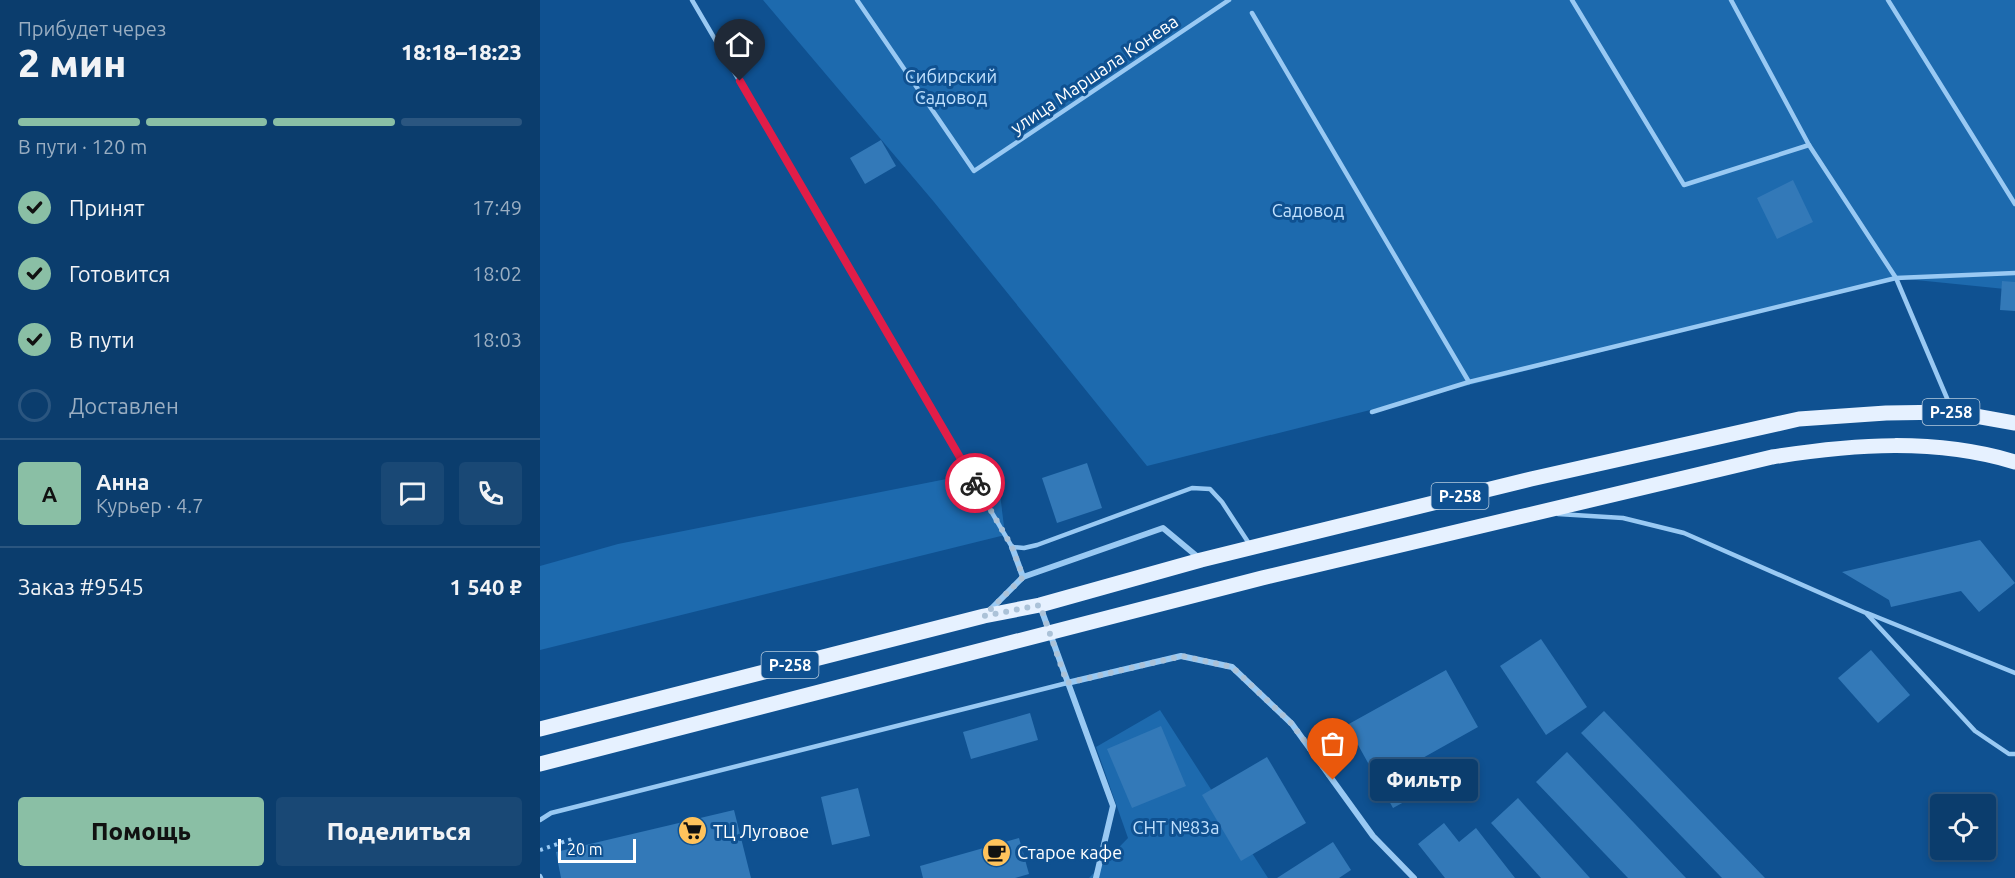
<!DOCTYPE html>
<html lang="ru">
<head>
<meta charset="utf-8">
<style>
	:root { --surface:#0b3d6d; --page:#194875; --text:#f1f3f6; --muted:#9aaec2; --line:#2b5680; --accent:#8abfa5 }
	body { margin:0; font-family:Ubuntu,sans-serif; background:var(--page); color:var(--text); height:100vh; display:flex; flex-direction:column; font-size:22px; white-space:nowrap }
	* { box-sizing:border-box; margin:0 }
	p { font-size:20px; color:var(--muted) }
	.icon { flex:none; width:33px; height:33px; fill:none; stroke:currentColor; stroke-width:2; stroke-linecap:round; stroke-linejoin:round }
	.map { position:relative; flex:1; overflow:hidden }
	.side { display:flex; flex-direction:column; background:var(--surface); width:540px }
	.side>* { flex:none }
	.fabs { position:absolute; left:1390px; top:794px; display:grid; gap:12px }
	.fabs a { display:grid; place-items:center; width:66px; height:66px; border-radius:6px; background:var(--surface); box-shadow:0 3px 9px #0003,0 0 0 2px var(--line); font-size:30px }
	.scale { position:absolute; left:18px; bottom:15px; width:78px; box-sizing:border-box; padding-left:6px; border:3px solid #fff; border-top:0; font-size:16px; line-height:21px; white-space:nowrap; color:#fff; -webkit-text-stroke:4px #0f5191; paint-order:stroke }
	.pin { position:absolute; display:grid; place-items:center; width:51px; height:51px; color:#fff; margin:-62px -26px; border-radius:50% 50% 50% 0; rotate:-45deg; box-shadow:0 0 6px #0007 }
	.pin .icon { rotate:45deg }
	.courier { position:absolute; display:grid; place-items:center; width:60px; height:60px; margin:-30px; border:4px solid #e11d48; border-radius:50%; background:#fff; color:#222; box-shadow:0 2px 8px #0007 }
	.bubble { position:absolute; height:42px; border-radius:6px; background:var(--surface); box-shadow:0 3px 9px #0003,0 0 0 2px var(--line); font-size:20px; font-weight:800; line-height:42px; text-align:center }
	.head em { font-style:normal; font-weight:800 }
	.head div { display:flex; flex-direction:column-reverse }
	.head { display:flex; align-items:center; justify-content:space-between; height:102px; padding:0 18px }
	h1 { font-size:39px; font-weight:800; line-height:45px }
	.bar { display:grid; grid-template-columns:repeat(4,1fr); gap:9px 6px; align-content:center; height:72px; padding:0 18px }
	.bar i { height:8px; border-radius:4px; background:var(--line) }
	.bar .current { background:var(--accent) }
	.bar p { grid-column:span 4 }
	.line { display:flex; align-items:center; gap:15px; padding:0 18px; border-top:2px solid var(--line) }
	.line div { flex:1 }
	.round { display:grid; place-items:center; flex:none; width:63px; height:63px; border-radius:6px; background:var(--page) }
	ol { padding:0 18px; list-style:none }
	li { display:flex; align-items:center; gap:18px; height:66px }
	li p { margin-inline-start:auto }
	li .icon { padding:6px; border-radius:50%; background:var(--accent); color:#111; stroke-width:4 }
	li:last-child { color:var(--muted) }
	li i { width:33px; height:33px; border:3px solid var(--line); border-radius:50% }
	.primary-button { display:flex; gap:12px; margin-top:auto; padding:12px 18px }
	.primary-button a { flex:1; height:69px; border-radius:6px; background:var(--accent); color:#111; font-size:24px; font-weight:800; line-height:69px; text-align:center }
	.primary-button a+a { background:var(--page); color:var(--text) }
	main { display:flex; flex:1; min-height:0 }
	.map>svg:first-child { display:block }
	.green { fill:#1d6aae }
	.building { fill:#3379b8 }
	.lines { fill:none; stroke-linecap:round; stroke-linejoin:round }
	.path { stroke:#99c9f3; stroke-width:4; stroke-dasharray:3 4.5; stroke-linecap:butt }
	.service { stroke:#99c9f3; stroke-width:4.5 }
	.minor { stroke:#99c9f3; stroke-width:6 }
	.primary { stroke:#e6f1ff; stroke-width:15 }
	.done { stroke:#abc2d8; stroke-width:6; stroke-dasharray:0 10.8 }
	.route { stroke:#e11d48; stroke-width:8 }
	.labels { text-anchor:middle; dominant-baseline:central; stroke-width:6; stroke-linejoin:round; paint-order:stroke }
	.shield { fill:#0f5191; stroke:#b7cbde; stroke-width:1.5 }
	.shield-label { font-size:16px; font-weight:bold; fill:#fff }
	.street-label { font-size:18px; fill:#fff; stroke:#0f5191 }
	.park-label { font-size:18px; fill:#c1e1fe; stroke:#0f5191 }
	.poi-label { font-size:18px; fill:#fff; stroke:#0f5191; text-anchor:start }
</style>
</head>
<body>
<main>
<section class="side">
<div class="head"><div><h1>2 мин</h1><p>Прибудет через</p></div><em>18:18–18:23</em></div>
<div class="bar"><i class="current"></i><i class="current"></i><i class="current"></i><i></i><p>В пути · 120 m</p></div>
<ol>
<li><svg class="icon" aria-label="check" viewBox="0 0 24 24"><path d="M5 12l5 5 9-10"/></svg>Принят<p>17:49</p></li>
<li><svg class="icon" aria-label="check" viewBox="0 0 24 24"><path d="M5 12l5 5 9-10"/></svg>Готовится<p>18:02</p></li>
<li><svg class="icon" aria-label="check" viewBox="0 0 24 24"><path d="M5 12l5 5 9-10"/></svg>В пути<p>18:03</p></li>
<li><i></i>Доставлен</li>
</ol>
<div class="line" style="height:108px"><b class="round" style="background:var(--accent);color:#111">А</b><div><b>Анна</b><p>Курьер · 4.7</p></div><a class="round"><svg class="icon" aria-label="chat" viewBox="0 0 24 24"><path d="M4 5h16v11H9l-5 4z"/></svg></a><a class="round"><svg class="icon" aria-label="phone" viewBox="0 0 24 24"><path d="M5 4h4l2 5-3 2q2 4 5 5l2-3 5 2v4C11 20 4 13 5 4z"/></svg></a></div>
<div class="line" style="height:78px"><div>Заказ #9545</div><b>1 540 ₽</b></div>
<div class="primary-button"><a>Помощь</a><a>Поделиться</a></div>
</section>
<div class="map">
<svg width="1475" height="878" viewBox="0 0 1475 878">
	<rect width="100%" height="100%" fill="#0f5191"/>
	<g class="green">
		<polygon points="223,0 1475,0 1475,290 1356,278 607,466 394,202"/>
		<polygon points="457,469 465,535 0,650 0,566 78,544"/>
		<polygon points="620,710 728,878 549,878 588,838 556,747"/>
	</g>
	<g class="building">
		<polygon points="341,140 356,166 325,184 310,158"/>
		<polygon points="1253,180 1273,222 1237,239 1217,198"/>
		<polygon points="1462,281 1475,282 1475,311 1460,310"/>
		<polygon points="547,463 562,508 517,523 502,478"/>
		<polygon points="1440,540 1475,583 1439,612 1421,591 1351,607 1349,600 1302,572"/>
		<polygon points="1001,639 1047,707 1006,735 960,666"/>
		<polygon points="1331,650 1370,695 1338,723 1298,678"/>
		<polygon points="906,670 938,727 872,764 886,790 853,808 807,725"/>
		<polygon points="1064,711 1225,878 1182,878 1041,733"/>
		<polygon points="490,713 498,740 431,759 423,732"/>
		<polygon points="621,726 646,786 592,808 567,749"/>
		<polygon points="1027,752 1146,878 1088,878 996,782"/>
		<polygon points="727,757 766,823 701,861 662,795"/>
		<polygon points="318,788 330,836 292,845 281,797"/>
		<polygon points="978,798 1050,878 1001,878 951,823"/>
		<polygon points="194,810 211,878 21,878 16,852"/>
		<polygon points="904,823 919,842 936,828 975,878 905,878 878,844"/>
		<polygon points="479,838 489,874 475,878 383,878 380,866"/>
		<polygon points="793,842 811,870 799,878 737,878"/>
	</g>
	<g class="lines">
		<polyline class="path" points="0,850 32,839"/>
		<g class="service">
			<polyline points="152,0 472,547 484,548 497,545 652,488 670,489 682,502 710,545"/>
			<polyline points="317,0 434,171 689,0"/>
			<polyline points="1032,0 1144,185 1269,145"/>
			<polyline points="1191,0 1269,145 1356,278 1412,410"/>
			<polyline points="1348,0 1475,204"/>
			<polyline points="712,13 929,382"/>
			<polyline points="832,412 929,382 1356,278 1475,273"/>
			<polyline points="1018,514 1083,518 1144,533 1326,613 1435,731 1469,754 1475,754"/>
			<polyline points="1327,613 1475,673"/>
			<polyline points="0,820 11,813 527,683"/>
			<polyline points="0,876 1,878"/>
		</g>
		<g class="minor">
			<polyline points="472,547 483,577"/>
			<polyline points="500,606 573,806 556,878"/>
			<polyline points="449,611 483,577 623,528 659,558"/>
			<polyline points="527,683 641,656 692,667 752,724 833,836 874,878"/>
		</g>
		<g class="primary">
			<polyline points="0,729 444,616 500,605 661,560 991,479 1259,419 1346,413 1413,412 1475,423"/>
			<path d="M 0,764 L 722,578 L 1232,457 C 1314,444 1395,438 1475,462"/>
		</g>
	</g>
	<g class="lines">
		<polyline class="done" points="435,483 472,547 483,577 444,616 500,605 527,683 642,656 692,667 752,724 793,780"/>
		<polyline class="route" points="200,81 435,483"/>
	</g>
	<defs>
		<symbol id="supermarket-disc" viewBox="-11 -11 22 22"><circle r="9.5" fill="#ffc35c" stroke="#0f5191"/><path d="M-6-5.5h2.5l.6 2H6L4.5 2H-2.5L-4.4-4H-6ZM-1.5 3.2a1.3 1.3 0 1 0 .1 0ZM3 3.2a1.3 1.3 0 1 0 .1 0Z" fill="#111"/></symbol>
		<symbol id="cafe-disc" viewBox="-11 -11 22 22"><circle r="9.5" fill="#ffc35c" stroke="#0f5191"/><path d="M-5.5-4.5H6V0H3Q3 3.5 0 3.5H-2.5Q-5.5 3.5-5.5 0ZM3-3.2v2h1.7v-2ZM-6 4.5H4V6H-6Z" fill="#111"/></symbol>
	</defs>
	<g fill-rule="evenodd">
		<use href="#supermarket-disc" x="136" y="814" width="33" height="33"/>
		<use href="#cafe-disc" x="440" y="836" width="33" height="33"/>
	</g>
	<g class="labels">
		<g class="shield">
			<rect x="1382.5" y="399" width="57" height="26" rx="4.5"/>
			<rect x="891.5" y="483" width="57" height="26" rx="4.5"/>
			<rect x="221.5" y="652" width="57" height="26" rx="4.5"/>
		</g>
		<g class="shield-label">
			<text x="1411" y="412">Р-258</text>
			<text x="920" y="496">Р-258</text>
			<text x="250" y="665">Р-258</text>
		</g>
		<g class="street-label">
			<text transform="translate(554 74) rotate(-34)">улица Маршала Конева</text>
		</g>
		<g class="park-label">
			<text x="411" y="76">Сибирский<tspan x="411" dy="21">Садовод</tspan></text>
			<text x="768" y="210">Садовод</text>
			<text x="636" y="827">СНТ №83а</text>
		</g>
		<g class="poi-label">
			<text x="173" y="831">ТЦ Луговое</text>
			<text x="477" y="852">Старое кафе</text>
		</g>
	</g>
</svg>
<div class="fabs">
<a><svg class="icon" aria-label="locate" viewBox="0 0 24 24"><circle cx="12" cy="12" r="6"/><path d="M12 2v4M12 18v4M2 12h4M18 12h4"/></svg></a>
</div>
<div class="scale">20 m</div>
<div class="pin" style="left:793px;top:780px;background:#ea580c"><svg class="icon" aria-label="bag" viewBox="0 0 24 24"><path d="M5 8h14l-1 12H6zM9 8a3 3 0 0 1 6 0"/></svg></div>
<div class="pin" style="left:200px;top:81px;background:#1f2937"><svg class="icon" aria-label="home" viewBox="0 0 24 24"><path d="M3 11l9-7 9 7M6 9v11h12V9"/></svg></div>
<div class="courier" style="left:435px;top:483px"><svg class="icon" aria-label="bike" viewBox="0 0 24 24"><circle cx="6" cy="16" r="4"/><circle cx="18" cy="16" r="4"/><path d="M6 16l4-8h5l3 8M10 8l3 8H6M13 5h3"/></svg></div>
<div class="bubble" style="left:830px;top:759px;width:108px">Фильтр</div>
</div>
</main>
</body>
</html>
